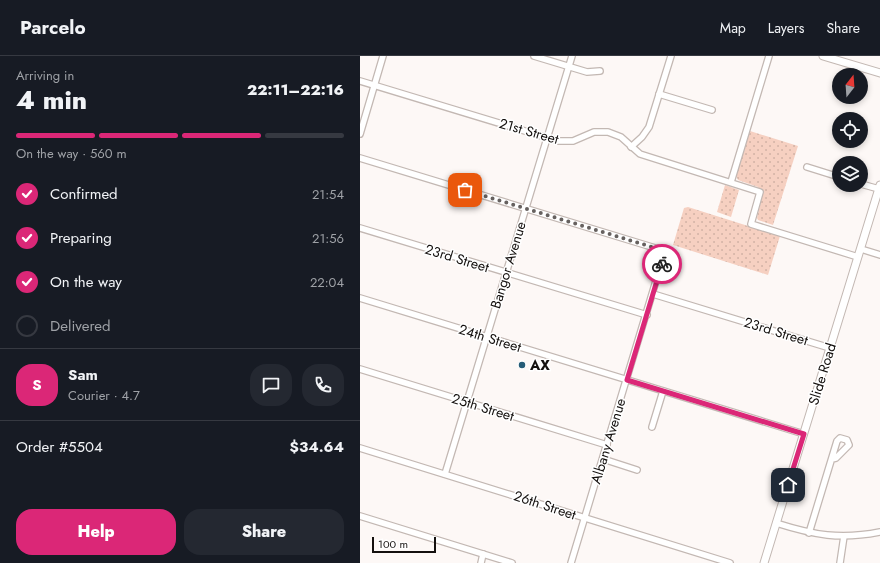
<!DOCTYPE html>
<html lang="en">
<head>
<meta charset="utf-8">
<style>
	:root { --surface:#171b24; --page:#242831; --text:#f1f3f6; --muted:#9ea1a6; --line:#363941; --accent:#db2777 }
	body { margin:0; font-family:Jost,sans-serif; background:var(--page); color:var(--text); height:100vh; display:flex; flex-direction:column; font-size:15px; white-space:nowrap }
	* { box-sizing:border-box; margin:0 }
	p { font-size:13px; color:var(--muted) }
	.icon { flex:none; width:22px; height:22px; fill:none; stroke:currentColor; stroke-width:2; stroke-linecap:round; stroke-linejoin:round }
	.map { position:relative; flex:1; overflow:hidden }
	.drawer { display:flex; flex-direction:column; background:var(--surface); width:360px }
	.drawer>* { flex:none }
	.needle { width:26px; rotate:17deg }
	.fabs { position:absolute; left:472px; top:12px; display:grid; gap:8px }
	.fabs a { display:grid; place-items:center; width:36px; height:36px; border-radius:50%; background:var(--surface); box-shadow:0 2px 6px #0003; font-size:20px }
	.scale { position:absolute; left:12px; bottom:10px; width:64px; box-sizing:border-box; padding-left:4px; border:2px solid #14100e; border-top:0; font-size:11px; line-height:14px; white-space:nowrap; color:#14100e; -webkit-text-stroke:3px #fff; paint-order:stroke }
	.pin { position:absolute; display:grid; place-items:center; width:34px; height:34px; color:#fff; margin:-17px; border-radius:8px; box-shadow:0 2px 6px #0006 }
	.courier { position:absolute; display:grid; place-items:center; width:40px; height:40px; margin:-20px; border:3px solid #db2777; border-radius:50%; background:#fff; color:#222; box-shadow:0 1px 5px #0007 }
	.head em { font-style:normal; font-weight:800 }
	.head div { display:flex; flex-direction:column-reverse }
	.head { display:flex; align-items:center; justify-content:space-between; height:68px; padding:0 16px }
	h1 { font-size:26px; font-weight:800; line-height:30px }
	.bar { display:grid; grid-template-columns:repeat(4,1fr); gap:6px 4px; align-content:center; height:48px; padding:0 16px }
	.bar i { height:5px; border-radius:3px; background:var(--line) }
	.bar .current { background:var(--accent) }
	.bar p { grid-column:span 4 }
	.line { display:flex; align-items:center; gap:10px; padding:0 16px; border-top:1px solid var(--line) }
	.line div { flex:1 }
	.round { display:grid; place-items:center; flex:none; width:42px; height:42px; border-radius:16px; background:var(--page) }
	ol { padding:0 16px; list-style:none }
	li { display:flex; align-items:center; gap:12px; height:44px }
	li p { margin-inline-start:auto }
	li .icon { padding:4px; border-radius:50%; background:var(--accent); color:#fff; stroke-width:4 }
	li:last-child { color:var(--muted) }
	li i { width:22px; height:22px; border:2px solid var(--line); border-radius:50% }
	.button { display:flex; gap:8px; margin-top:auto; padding:8px 16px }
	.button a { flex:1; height:46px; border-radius:16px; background:var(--accent); color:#fff; font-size:16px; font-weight:800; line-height:46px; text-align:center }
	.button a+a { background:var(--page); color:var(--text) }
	header { display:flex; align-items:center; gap:24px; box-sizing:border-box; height:56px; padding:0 20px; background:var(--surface); border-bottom:1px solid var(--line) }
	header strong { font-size:19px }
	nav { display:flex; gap:22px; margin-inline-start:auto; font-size:14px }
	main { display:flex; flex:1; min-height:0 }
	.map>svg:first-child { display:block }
	.grass { fill:url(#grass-dots) }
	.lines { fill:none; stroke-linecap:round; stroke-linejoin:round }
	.minor-casing { stroke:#c3b8b3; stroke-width:8 }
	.major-casing { stroke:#c3b8b3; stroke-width:9 }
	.minor { stroke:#fff; stroke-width:5.5 }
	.major { stroke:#fff; stroke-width:7 }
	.done { stroke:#66615f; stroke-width:4; stroke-dasharray:0 7.2 }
	.route { stroke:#db2777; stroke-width:5 }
	.poi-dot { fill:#255c77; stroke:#fff; stroke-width:1.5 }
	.labels { text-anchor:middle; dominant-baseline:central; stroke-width:3; stroke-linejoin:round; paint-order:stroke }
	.street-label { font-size:14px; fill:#14100e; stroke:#fff }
	.poi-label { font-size:14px; font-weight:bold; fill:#14100e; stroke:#fff; text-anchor:start }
</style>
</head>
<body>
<header>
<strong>Parcelo</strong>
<nav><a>Map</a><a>Layers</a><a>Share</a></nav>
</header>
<main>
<section class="drawer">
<div class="head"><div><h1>4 min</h1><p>Arriving in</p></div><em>22:11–22:16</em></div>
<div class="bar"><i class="current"></i><i class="current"></i><i class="current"></i><i></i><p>On the way · 560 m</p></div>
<ol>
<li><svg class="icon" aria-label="check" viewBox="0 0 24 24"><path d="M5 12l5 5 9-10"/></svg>Confirmed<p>21:54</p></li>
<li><svg class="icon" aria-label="check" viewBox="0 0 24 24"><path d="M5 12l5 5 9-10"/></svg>Preparing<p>21:56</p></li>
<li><svg class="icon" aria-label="check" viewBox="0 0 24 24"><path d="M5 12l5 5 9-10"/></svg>On the way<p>22:04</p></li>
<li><i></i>Delivered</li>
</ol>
<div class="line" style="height:72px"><b class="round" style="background:var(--accent);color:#fff">S</b><div><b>Sam</b><p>Courier · 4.7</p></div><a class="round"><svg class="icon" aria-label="chat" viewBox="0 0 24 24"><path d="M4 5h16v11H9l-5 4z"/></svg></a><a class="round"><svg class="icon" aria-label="phone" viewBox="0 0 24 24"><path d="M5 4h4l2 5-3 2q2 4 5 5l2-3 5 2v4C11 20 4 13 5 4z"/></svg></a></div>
<div class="line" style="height:52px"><div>Order #5504</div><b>$34.64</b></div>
<div class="button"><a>Help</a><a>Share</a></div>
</section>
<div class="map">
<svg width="520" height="507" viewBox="0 0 520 507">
	<defs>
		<pattern id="grass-dots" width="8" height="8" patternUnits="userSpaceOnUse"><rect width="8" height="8" fill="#f6d0c1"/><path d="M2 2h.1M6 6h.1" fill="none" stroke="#d2b2a5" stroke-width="1.8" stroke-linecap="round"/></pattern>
	</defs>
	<rect width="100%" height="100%" fill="#fdf8f6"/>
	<g class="grass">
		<polygon points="390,75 438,90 413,169 398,164 397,162 402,140 398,131 378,124 376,120"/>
		<polygon points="365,129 379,134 371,161 357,156"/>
		<polygon points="328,151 420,180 408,219 313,189 324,152"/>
	</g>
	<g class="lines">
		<defs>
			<g id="minor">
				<polyline points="174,0 227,16 240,15"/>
				<polyline points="0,25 198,85 213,85 234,76 248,76 261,81 280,98 400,136 391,168 498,201"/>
				<polyline points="299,38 352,54"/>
				<polyline points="0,78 23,0"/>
				<polyline points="271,91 282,81 289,71 311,0"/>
				<polyline points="0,102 305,195 211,507"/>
				<polyline points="447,111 479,121"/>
				<polyline points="371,126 409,0"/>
				<polyline points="501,128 519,133"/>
				<polyline points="0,172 287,259"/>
				<polyline points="501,193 520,199"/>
				<polyline points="293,238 470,292"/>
				<polyline points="0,242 444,378"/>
				<polyline points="0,313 247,389"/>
				<polyline points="292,371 303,335"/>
				<polyline points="0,392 370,507"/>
				<polyline points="243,403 277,414"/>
				<polyline points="85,418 212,0"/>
				<polyline points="0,460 152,507"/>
				<path d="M 416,467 C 454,479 480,484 520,476"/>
				<polyline points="449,477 477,385 480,382 487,384 489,389 476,402 472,403"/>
				<polyline points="121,507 123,498"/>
				<polyline points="480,507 484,480"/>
			</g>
			<g id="major">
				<polyline points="463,0 520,17"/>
				<polyline points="404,507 520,129"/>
			</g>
		</defs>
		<use href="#minor" class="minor-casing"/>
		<use href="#major" class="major-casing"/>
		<use href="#minor" class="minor"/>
		<use href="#major" class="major"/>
	</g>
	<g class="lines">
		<polyline class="done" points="105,134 305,195 302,208"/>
		<polyline class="route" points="302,208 267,324 444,378 428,429"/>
	</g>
	<circle class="poi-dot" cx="162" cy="309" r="4"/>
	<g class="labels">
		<g class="street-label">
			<text transform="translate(169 75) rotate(16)">21st Street</text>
			<text transform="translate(97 202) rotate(17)">23rd Street</text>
			<text transform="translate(148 209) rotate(-73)">Bangor Avenue</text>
			<text transform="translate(416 275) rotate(17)">23rd Street</text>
			<text transform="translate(130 282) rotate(17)">24th Street</text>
			<text transform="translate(462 318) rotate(-73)">Slide Road</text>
			<text transform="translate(123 351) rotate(17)">25th Street</text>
			<text transform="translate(248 385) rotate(-73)">Albany Avenue</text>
			<text transform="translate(185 449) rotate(18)">26th Street</text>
		</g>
		<g class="poi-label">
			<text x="170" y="309">AX</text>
		</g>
	</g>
</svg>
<div class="fabs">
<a><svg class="needle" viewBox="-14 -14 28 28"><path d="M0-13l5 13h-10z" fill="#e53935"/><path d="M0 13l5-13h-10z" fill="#9ea1a6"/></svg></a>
<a><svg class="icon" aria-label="locate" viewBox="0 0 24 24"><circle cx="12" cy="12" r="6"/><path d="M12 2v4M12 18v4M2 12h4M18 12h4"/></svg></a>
<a><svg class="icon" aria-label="layers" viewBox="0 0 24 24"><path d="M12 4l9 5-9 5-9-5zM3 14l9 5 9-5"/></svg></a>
</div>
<div class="scale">100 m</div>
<div class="pin" style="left:105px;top:134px;background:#ea580c"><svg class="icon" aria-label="bag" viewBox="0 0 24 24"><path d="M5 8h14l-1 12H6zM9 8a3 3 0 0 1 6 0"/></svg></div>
<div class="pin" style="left:428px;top:429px;background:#1f2937"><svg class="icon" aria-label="home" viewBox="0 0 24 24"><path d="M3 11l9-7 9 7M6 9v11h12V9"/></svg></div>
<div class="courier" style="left:302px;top:208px"><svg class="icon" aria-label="bike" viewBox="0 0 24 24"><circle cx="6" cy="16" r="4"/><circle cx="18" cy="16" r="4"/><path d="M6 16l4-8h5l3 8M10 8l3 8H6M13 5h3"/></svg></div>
</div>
</main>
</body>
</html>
